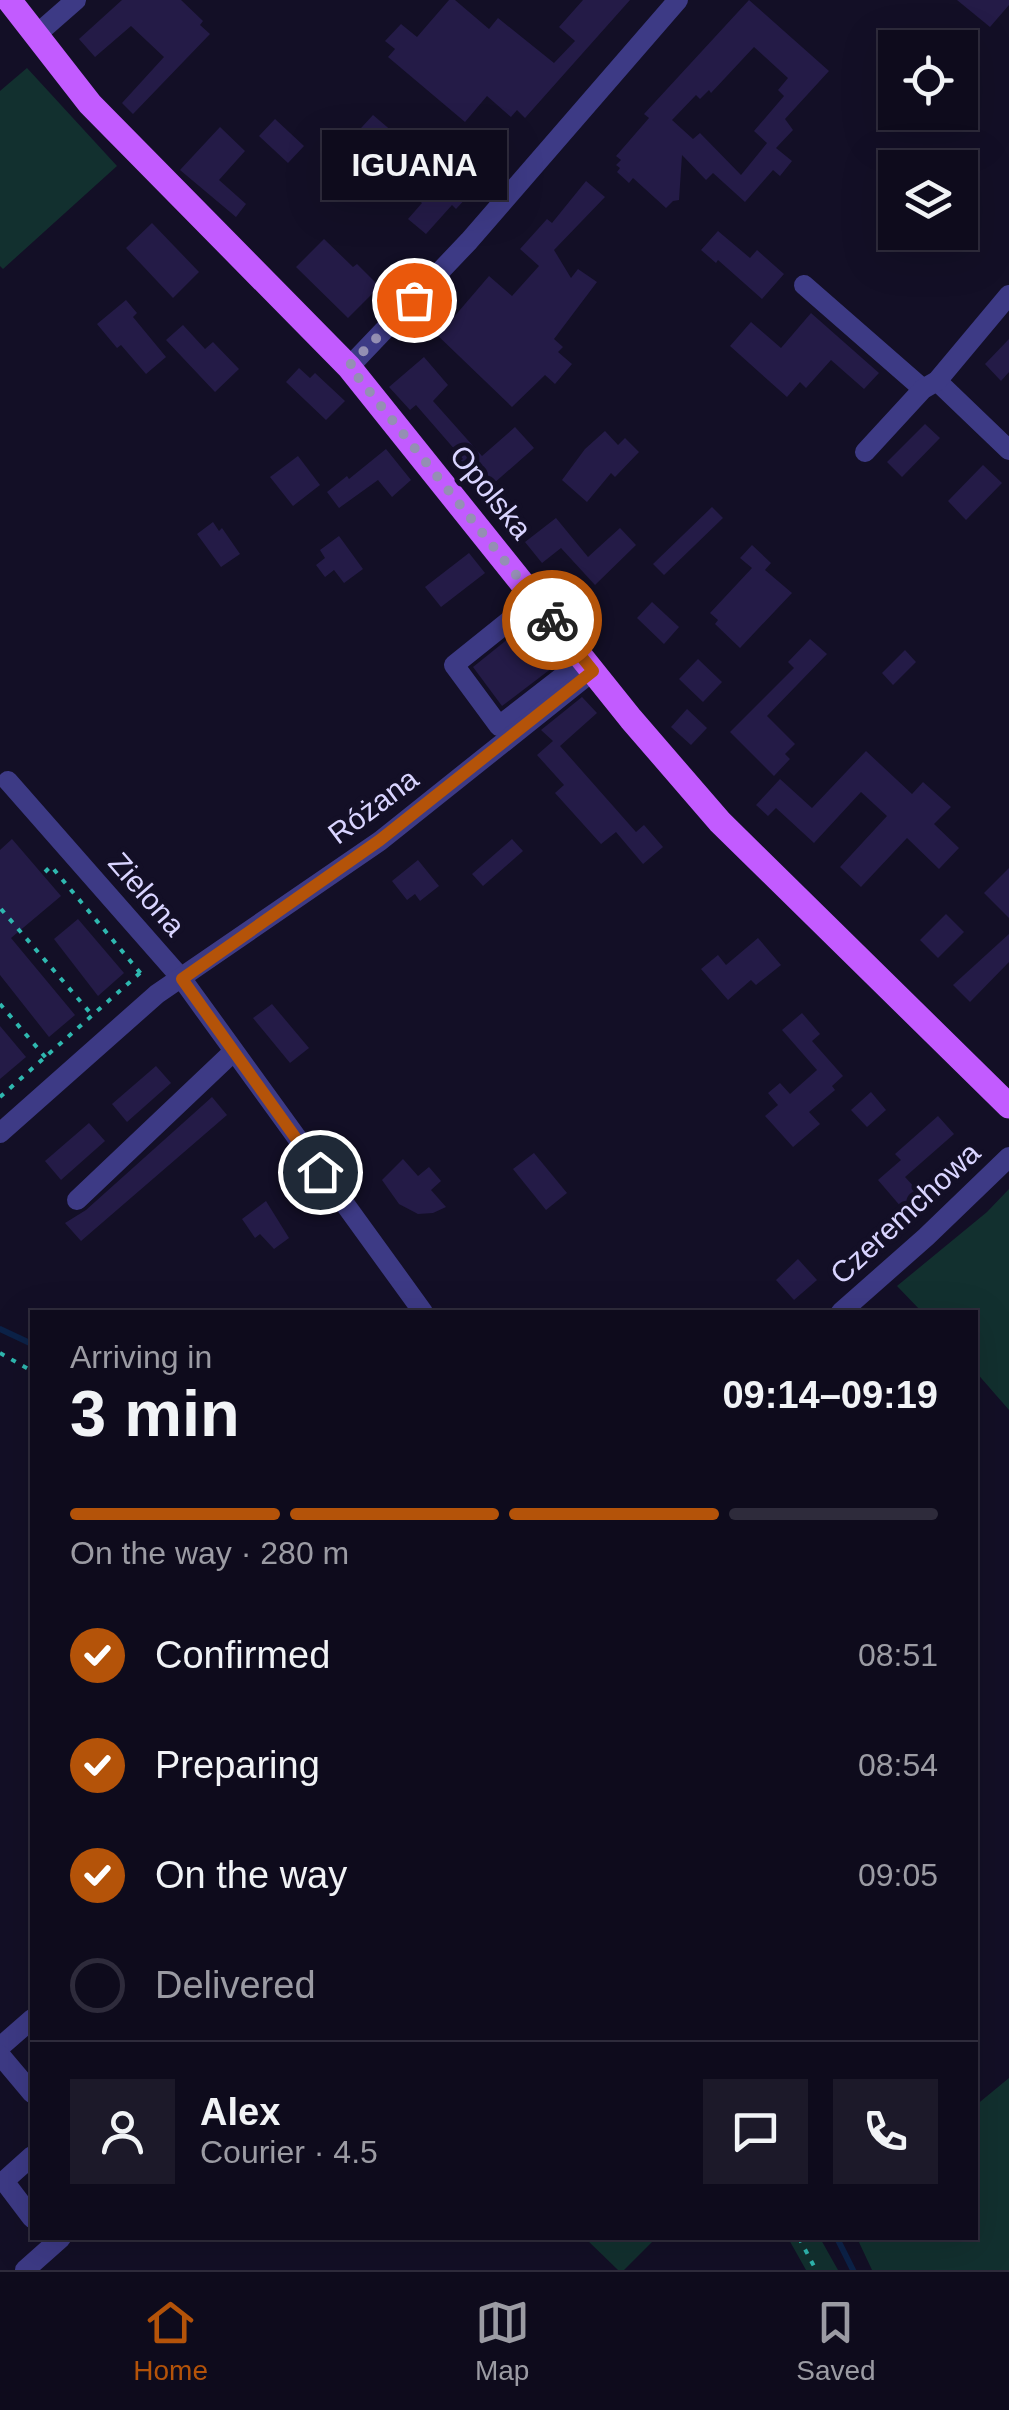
<!DOCTYPE html>
<html lang="en">
<head>
<meta charset="utf-8">
<style>
	:root { --surface:#0e0b1c; --page:#1c1929; --text:#f1f3f6; --muted:#9b9ba3; --line:#2e2b3b; --accent:#b45309 }
	body { margin:0; font-family:Helvetica,sans-serif; background:var(--page); color:var(--text); height:100vh; display:flex; flex-direction:column; font-size:38px; white-space:nowrap }
	* { box-sizing:border-box; margin:0 }
	p { font-size:32px; color:var(--muted) }
	.icon { flex:none; width:55px; height:55px; fill:none; stroke:currentColor; stroke-width:2; stroke-linecap:round; stroke-linejoin:round }
	.map { position:relative; flex:1; overflow:hidden }
	.details { position:absolute; left:30px; top:1310px; width:948px; height:930px; display:flex; flex-direction:column; background:var(--surface); border-radius:0px; box-shadow:0 10px 40px #0002,0 0 0 2px var(--line) }
	.details>* { flex:none }
	.buttons { position:absolute; left:878px; top:30px; display:grid; gap:20px }
	.buttons a { display:grid; place-items:center; width:100px; height:100px; border-radius:0px; background:var(--surface); box-shadow:0 10px 40px #0002,0 0 0 2px var(--line); font-size:50px }
	.pin { position:absolute; display:grid; place-items:center; width:85px; height:85px; color:#fff; margin:-42px; border:5px solid #fff; border-radius:50%; box-shadow:0 2px 10px #0007 }
	.courier { position:absolute; display:grid; place-items:center; width:100px; height:100px; margin:-50px; border:8px solid #b45309; border-radius:50%; background:#fff; color:#222; box-shadow:0 2px 12px #0007 }
	.bubble { position:absolute; height:70px; border-radius:0px; background:var(--surface); box-shadow:0 10px 40px #0002,0 0 0 2px var(--line); font-size:32px; font-weight:700; line-height:70px; text-align:center }
	.head em { font-style:normal; font-weight:700 }
	.head div { display:flex; flex-direction:column-reverse }
	.head { display:flex; align-items:center; justify-content:space-between; height:170px; padding:0 40px }
	h1 { font-size:65px; font-weight:700; line-height:75px }
	.bar { display:grid; grid-template-columns:repeat(4,1fr); gap:15px 10px; align-content:center; height:120px; padding:0 40px }
	.bar i { height:12px; border-radius:8px; background:var(--line) }
	.bar .active { background:var(--accent) }
	.bar p { grid-column:span 4 }
	.line { display:flex; align-items:center; gap:25px; padding:0 40px; border-top:2px solid var(--line) }
	.line div { flex:1 }
	.round { display:grid; place-items:center; flex:none; width:105px; height:105px; border-radius:0px; background:var(--page) }
	ol { padding:0 40px; list-style:none }
	li { display:flex; align-items:center; gap:30px; height:110px }
	li p { margin-inline-start:auto }
	li .icon { padding:10px; border-radius:50%; background:var(--accent); color:#fff; stroke-width:4 }
	li:last-child { color:var(--muted) }
	li i { width:55px; height:55px; border:5px solid var(--line); border-radius:50% }
	.menu { display:flex; justify-content:space-around; align-items:center; height:140px; border-top:2px solid var(--line); background:var(--surface); font-size:28px; color:var(--muted) }
	.menu a { display:grid; justify-items:center; gap:5px }
	.menu .active { color:var(--accent) }
	.map>svg:first-child { display:block }
	.green { fill:#12302f }
	.lines { fill:none; stroke-linecap:round; stroke-linejoin:round }
	.stream { stroke:#0c2248; stroke-width:6 }
	.building { fill:#241b47; fill-rule:evenodd }
	.path { stroke:#2fb8b0; stroke-width:4; stroke-dasharray:5 8; stroke-linecap:butt }
	.minor { stroke:#3d3a85; stroke-width:20 }
	.major { stroke:#c25bff; stroke-width:25 }
	.done { stroke:#948fb3; stroke-width:10; stroke-dasharray:0 18 }
	.route { stroke:#b45309; stroke-width:12 }
	.labels { text-anchor:middle; dominant-baseline:central; stroke-width:10; stroke-linejoin:round; paint-order:stroke }
	.street-label { font-size:30px; fill:#d9d4ff; stroke:#130f26 }
</style>
</head>
<body>
<div class="map">
<svg width="1009" height="2270" viewBox="0 0 1009 2270">
	<rect width="100%" height="100%" fill="#130f26"/>
	<g class="green">
		<polygon points="27,68 117,166 3,269 0,266 0,91"/>
		<polygon points="1009,1189 1009,1410 975,1371 975,1312 922,1312 897,1286 987,1212"/>
		<polygon points="1009,2078 1009,2270 872,2270 857,2238 975,2238 975,2106"/>
		<polygon points="585,2238 656,2238 624,2270 618,2270"/>
		<polygon points="788,2238 820,2238 838,2270 806,2270"/>
	</g>
	<g class="lines">
		<g class="stream">
			<polyline points="0,1329 32,1344"/>
			<polyline points="837,2238 853,2270"/>
		</g>
	</g>
	<g class="building">
		<polygon points="122,0 181,0 203,21 200,25 210,34 133,114 122,103 164,57 131,26 95,57 79,39"/>
		<polygon points="449,0 455,0 489,29 498,18 554,63 575,41 559,27 583,0 630,0 525,118 517,110 511,117 487,96 465,122 388,57 395,49 385,41 401,24 417,37"/>
		<path d="M 749,0 L 829,71 L 785,119 L 793,130 L 776,148 L 792,161 L 780,176 L 773,170 L 745,202 L 713,173 L 706,180 L 682,155 L 679,200 L 673,201 L 666,208 L 633,178 L 629,183 L 617,172 L 620,168 L 616,165 L 621,160 L 616,156 L 649,118 L 644,114 ZM 754,47 L 788,78 L 778,90 L 784,96 L 754,131 L 767,143 L 741,175 L 700,133 L 693,139 L 672,120 L 696,95 L 700,99 L 709,90 L 711,93 Z"/>
		<polygon points="957,0 1009,0 1009,5 990,27"/>
		<polygon points="373,115 468,196 456,209 452,205 426,234 408,219 422,203 351,139"/>
		<polygon points="275,119 304,146 288,163 259,136"/>
		<polygon points="220,127 245,151 219,180 246,204 236,217 180,170"/>
		<polygon points="586,181 605,197 554,250 571,278 578,269 597,282 554,339 563,347 558,352 572,364 555,384 545,375 512,407 433,331 448,312 453,318 489,276 512,296 539,266 520,249 547,219 552,223"/>
		<polygon points="152,223 199,272 173,298 126,248"/>
		<polygon points="718,231 750,258 757,250 784,274 762,299 718,260 716,263 701,250"/>
		<polygon points="324,239 353,267 357,264 377,284 373,288 376,290 348,318 296,267"/>
		<polygon points="126,300 137,313 133,317 166,357 146,374 121,345 117,348 97,324"/>
		<polygon points="811,313 879,373 864,389 831,360 806,388 800,382 787,397 730,346 751,322 781,348"/>
		<polygon points="183,325 205,349 213,342 239,369 215,392 166,340"/>
		<polygon points="1009,339 1009,372 1001,381 985,364"/>
		<polygon points="424,357 448,385 433,401 482,456 515,427 534,448 484,492 458,463 463,459 416,405 410,410 389,387"/>
		<polygon points="299,368 310,378 315,373 345,401 326,420 286,382"/>
		<polygon points="925,424 940,438 902,477 887,462"/>
		<polygon points="605,431 618,445 625,438 639,452 615,477 611,473 587,502 562,480 585,449"/>
		<polygon points="386,449 411,480 392,497 378,480 339,508 327,492 347,476 349,479"/>
		<polygon points="298,456 320,485 293,506 270,477"/>
		<polygon points="983,465 1002,483 966,520 948,501"/>
		<polygon points="712,507 723,518 664,575 653,564"/>
		<polygon points="556,518 588,557 620,528 636,545 595,585 561,548 542,563 525,542"/>
		<polygon points="213,522 219,531 222,528 240,554 221,567 197,534"/>
		<polygon points="339,536 363,569 344,583 334,570 325,577 316,565 325,558 320,550"/>
		<polygon points="752,545 771,563 765,570 792,593 740,648 715,624 718,620 710,613 752,568 740,558"/>
		<polygon points="469,553 485,573 441,607 425,587"/>
		<polygon points="652,602 679,627 664,644 637,618"/>
		<polygon points="519,630 552,668 502,706 473,667"/>
		<polygon points="810,639 827,654 767,716 795,744 785,754 790,759 774,776 730,732 794,668 788,662"/>
		<polygon points="905,650 916,662 893,685 882,673"/>
		<polygon points="698,659 722,682 703,702 679,679"/>
		<polygon points="582,697 597,713 560,746 636,832 644,825 663,847 643,864 616,832 601,844 555,793 564,785 537,755 553,741 541,730"/>
		<polygon points="687,709 707,728 691,745 671,727"/>
		<polygon points="866,751 912,794 923,782 951,807 934,824 959,848 939,869 907,838 861,887 840,867 887,816 861,792 814,843 776,808 768,816 756,805 780,779 812,808"/>
		<polygon points="12,839 61,896 11,938 75,1015 49,1037 0,975 0,850"/>
		<polygon points="512,839 523,851 483,886 472,874"/>
		<polygon points="418,860 439,886 420,901 415,894 407,900 392,881"/>
		<polygon points="1009,868 1009,918 984,893"/>
		<polygon points="946,914 964,932 938,958 920,940"/>
		<polygon points="78,919 124,973 98,996 54,939"/>
		<polygon points="1009,934 1009,962 970,1002 953,985"/>
		<polygon points="758,938 781,965 756,985 751,980 728,1000 701,969 718,955 726,965"/>
		<polygon points="272,1004 309,1048 290,1063 253,1018"/>
		<polygon points="802,1013 820,1034 812,1041 843,1076 832,1086 835,1090 809,1112 820,1124 793,1147 765,1116 778,1105 768,1093 780,1083 790,1094 817,1070 782,1030"/>
		<polygon points="0,1026 26,1057 0,1079"/>
		<polygon points="156,1066 171,1083 127,1122 112,1104"/>
		<polygon points="871,1092 886,1110 867,1127 851,1110"/>
		<polygon points="212,1097 227,1115 81,1241 65,1223 86,1210"/>
		<polygon points="938,1116 954,1134 905,1177 926,1200 908,1215 878,1180 901,1160 895,1154"/>
		<polygon points="89,1123 105,1141 61,1180 45,1161"/>
		<polygon points="534,1153 567,1193 546,1210 513,1169"/>
		<polygon points="403,1159 418,1176 429,1167 441,1181 431,1190 446,1207 433,1213 418,1214 399,1204 382,1180"/>
		<polygon points="266,1201 289,1238 274,1249 260,1234 255,1238 242,1219"/>
		<polygon points="798,1259 817,1280 794,1300 776,1280"/>
	</g>
	<g class="lines">
		<g class="path">
			<polyline points="45,872 51,866 142,975"/>
			<polyline points="1,909 93,1016"/>
			<polyline points="0,1004 46,1058"/>
			<polyline points="0,1097 140,973"/>
			<polyline points="0,1353 32,1371"/>
			<polyline points="799,2238 816,2270"/>
		</g>
		<g class="minor">
			<polyline points="36,35 76,0"/>
			<polyline points="804,285 923,389"/>
			<polyline points="349,367 469,241 678,0"/>
			<polyline points="937,381 1009,450"/>
			<polyline points="865,452 923,389 937,381 1009,295"/>
			<polyline points="535,600 454,665 499,726 584,660"/>
			<polyline points="8,781 182,979 423,1312"/>
			<polyline points="0,1133 157,994 380,841 593,671"/>
			<polyline points="77,1200 233,1052"/>
			<polyline points="841,1312 926,1237 1009,1157"/>
			<polyline points="0,2047 32,2019"/>
			<polyline points="0,2055 32,2093"/>
			<polyline points="32,2156 4,2181 32,2218"/>
			<polyline points="25,2270 61,2238"/>
		</g>
		<polyline class="major" points="9,0 90,104 349,367 631,719 720,822 1009,1106"/>
	</g>
	<g class="lines">
		<polyline class="done" points="414,300 349,366 552,620"/>
		<polyline class="route" points="320,1172 182,979 380,840 593,671 552,620"/>
	</g>
	<g class="labels">
		<g class="street-label">
			<text transform="translate(491 492) rotate(51)">Opolska</text>
			<text transform="translate(373 806) rotate(-37)">Różana</text>
			<text transform="translate(147 894) rotate(49)">Zielona</text>
			<text transform="translate(905 1213) rotate(-43)">Czeremchowa</text>
		</g>
	</g>
</svg>
<div class="buttons">
<a><svg class="icon" aria-label="locate" viewBox="0 0 24 24"><circle cx="12" cy="12" r="6"/><path d="M12 2v4M12 18v4M2 12h4M18 12h4"/></svg></a>
<a><svg class="icon" aria-label="layers" viewBox="0 0 24 24"><path d="M12 4l9 5-9 5-9-5zM3 14l9 5 9-5"/></svg></a>
</div>
<div class="pin" style="left:414px;top:300px;background:#ea580c"><svg class="icon" aria-label="bag" viewBox="0 0 24 24"><path d="M5 8h14l-1 12H6zM9 8a3 3 0 0 1 6 0"/></svg></div>
<div class="pin" style="left:320px;top:1172px;background:#1f2937"><svg class="icon" aria-label="home" viewBox="0 0 24 24"><path d="M3 11l9-7 9 7M6 9v11h12V9"/></svg></div>
<div class="courier" style="left:552px;top:620px"><svg class="icon" aria-label="bike" viewBox="0 0 24 24"><circle cx="6" cy="16" r="4"/><circle cx="18" cy="16" r="4"/><path d="M6 16l4-8h5l3 8M10 8l3 8H6M13 5h3"/></svg></div>
<div class="bubble" style="left:322px;top:130px;width:185px">IGUANA</div>
<section class="details">
<div class="head"><div><h1>3 min</h1><p>Arriving in</p></div><em>09:14–09:19</em></div>
<div class="bar"><i class="active"></i><i class="active"></i><i class="active"></i><i></i><p>On the way · 280 m</p></div>
<ol>
<li><svg class="icon" aria-label="check" viewBox="0 0 24 24"><path d="M5 12l5 5 9-10"/></svg>Confirmed<p>08:51</p></li>
<li><svg class="icon" aria-label="check" viewBox="0 0 24 24"><path d="M5 12l5 5 9-10"/></svg>Preparing<p>08:54</p></li>
<li><svg class="icon" aria-label="check" viewBox="0 0 24 24"><path d="M5 12l5 5 9-10"/></svg>On the way<p>09:05</p></li>
<li><i></i>Delivered</li>
</ol>
<div class="line" style="height:180px"><a class="round"><svg class="icon" aria-label="person" viewBox="0 0 24 24"><circle cx="12" cy="8" r="4"/><path d="M4 21q1-7 8-7t8 7"/></svg></a><div><b>Alex</b><p>Courier · 4.5</p></div><a class="round"><svg class="icon" aria-label="chat" viewBox="0 0 24 24"><path d="M4 5h16v11H9l-5 4z"/></svg></a><a class="round"><svg class="icon" aria-label="phone" viewBox="0 0 24 24"><path d="M5 4h4l2 5-3 2q2 4 5 5l2-3 5 2v4C11 20 4 13 5 4z"/></svg></a></div>
</section>
</div>
<nav class="menu">
<a class="active"><svg class="icon" aria-label="home" viewBox="0 0 24 24"><path d="M3 11l9-7 9 7M6 9v11h12V9"/></svg>Home</a>
<a><svg class="icon" aria-label="map" viewBox="0 0 24 24"><path d="M3 6l6-2 6 2 6-2v14l-6 2-6-2-6 2zM9 4v14M15 6v14"/></svg>Map</a>
<a><svg class="icon" aria-label="saved" viewBox="0 0 24 24"><path d="M7 4h10v16l-5-4-5 4z"/></svg>Saved</a>
</nav>
</body>
</html>
